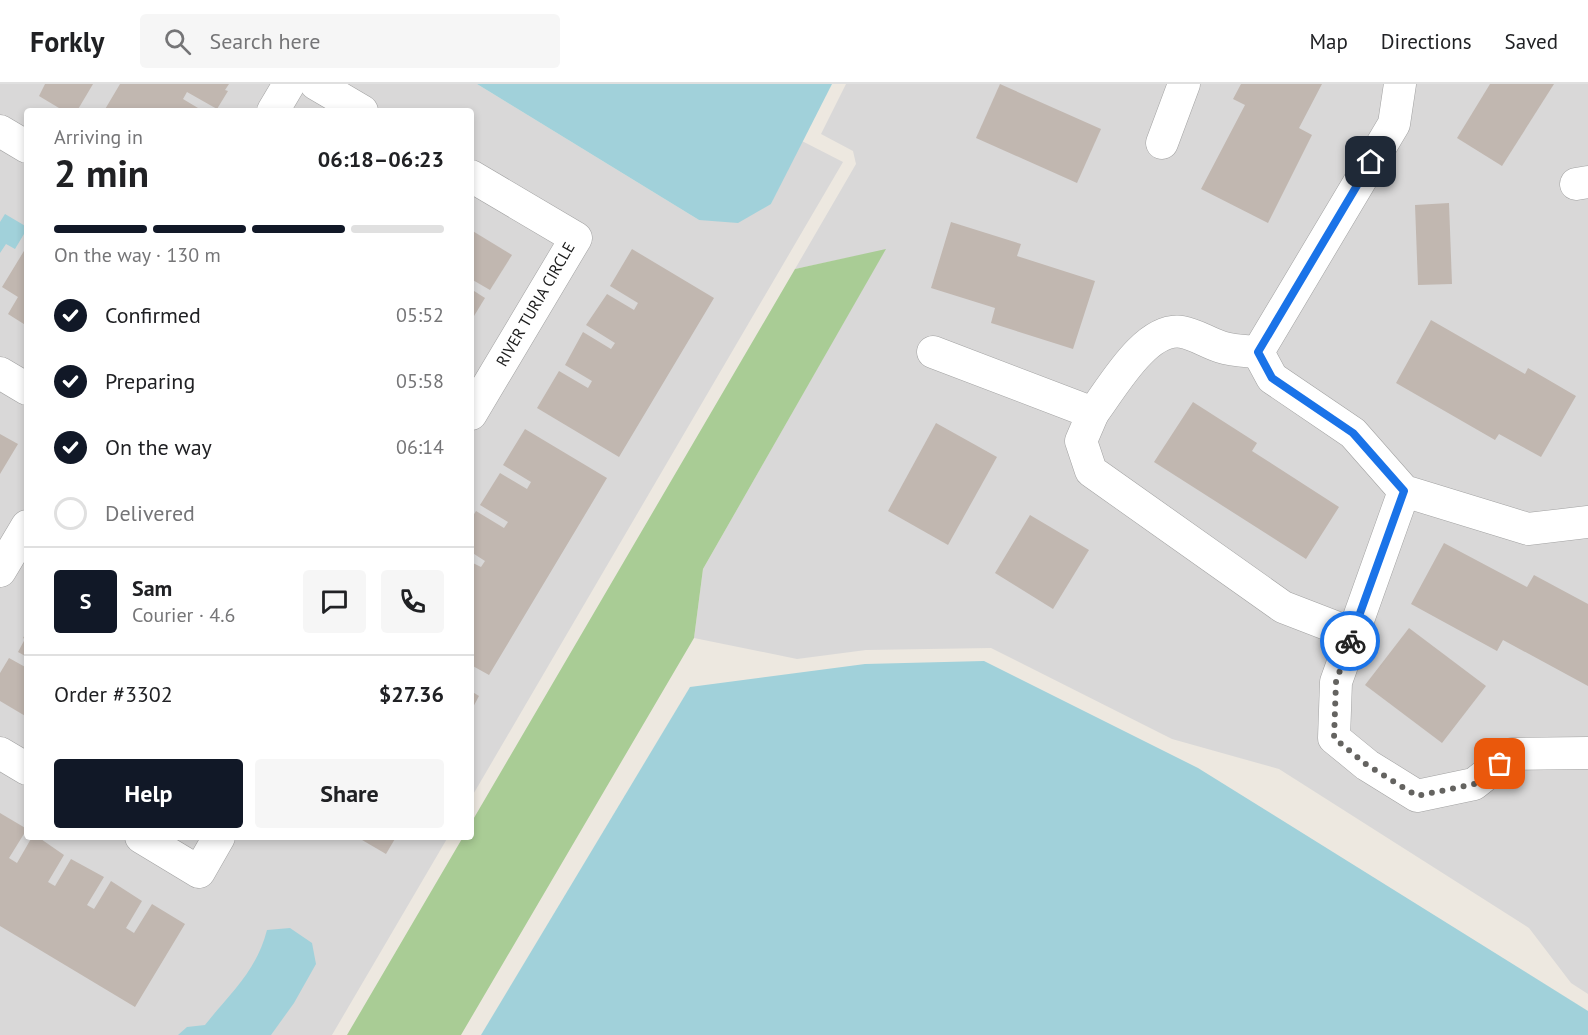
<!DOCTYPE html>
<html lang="en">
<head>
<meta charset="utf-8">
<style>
	:root { --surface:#fff; --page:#f6f6f6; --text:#202124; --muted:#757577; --line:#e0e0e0; --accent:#111827 }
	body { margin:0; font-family:"PT Sans",sans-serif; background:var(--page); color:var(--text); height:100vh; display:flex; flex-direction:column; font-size:22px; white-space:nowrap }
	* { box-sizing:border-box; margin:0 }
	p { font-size:20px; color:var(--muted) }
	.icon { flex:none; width:33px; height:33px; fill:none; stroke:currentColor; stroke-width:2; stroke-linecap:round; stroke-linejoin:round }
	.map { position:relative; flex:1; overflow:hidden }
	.sheet { position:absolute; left:24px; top:24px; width:450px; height:732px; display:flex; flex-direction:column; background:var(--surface); border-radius:6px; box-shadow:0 3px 9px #0003 }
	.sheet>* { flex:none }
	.pin { position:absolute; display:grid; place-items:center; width:51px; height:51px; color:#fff; margin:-26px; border-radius:12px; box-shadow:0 3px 9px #0006 }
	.courier { position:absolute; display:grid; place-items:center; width:60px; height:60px; margin:-30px; border:4px solid #1a73e8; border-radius:50%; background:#fff; color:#222; box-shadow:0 2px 8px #0007 }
	.head em { font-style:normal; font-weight:700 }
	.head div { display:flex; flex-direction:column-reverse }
	.head { display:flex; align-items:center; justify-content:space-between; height:102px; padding:0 30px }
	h1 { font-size:39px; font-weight:700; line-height:45px }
	.bar { display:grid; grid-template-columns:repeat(4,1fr); gap:9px 6px; align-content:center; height:72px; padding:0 30px }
	.bar i { height:8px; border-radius:4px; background:var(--line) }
	.bar .selected { background:var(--accent) }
	.bar p { grid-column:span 4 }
	.line { display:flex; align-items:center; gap:15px; padding:0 30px; border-top:2px solid var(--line) }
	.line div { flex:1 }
	.round { display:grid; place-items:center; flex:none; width:63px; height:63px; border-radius:6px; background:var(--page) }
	ol { padding:0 30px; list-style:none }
	li { display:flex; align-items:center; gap:18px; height:66px }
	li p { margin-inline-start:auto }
	li .icon { padding:6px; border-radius:50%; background:var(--accent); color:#fff; stroke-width:4 }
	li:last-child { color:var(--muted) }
	li i { width:33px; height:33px; border:3px solid var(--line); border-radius:50% }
	.action { display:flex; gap:12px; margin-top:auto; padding:12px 30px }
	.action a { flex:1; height:69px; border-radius:6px; background:var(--accent); color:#fff; font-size:24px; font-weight:700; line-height:69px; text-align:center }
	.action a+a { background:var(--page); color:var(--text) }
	header { display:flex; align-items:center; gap:36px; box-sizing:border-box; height:84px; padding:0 30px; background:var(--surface); border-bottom:2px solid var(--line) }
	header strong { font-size:28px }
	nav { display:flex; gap:33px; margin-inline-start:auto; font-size:21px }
	.search { width:420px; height:54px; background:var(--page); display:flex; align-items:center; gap:15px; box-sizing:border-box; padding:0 21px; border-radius:6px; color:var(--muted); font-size:22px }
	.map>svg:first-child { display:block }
	.residential { fill:#d9d8d8 }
	.forest { fill:#a9cc95 }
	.water { fill:#a1d1da }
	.building { fill:#c1b7b0 }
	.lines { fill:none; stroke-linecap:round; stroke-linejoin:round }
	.minor-casing { stroke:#a2a2a2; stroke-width:33 }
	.minor { stroke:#fff; stroke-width:32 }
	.done { stroke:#646360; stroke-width:6; stroke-dasharray:0 10.8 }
	.route { stroke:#1a73e8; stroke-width:8 }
	.labels { text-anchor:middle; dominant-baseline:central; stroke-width:5; stroke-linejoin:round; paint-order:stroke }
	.street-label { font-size:16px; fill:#1b1b1b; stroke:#fff }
</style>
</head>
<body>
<header>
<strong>Forkly</strong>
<div class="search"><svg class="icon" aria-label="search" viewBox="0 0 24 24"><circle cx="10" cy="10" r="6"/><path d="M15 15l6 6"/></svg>Search here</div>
<nav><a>Map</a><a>Directions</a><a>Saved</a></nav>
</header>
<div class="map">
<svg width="1588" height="951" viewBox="0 0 1588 951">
	<rect width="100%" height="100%" fill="#ede8e0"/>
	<g class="residential">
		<polygon points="0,0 477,0 699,136 771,120 802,57 843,78 471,714 471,27 27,27 27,753 448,753 332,951 0,951"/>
		<polygon points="846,0 1588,0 1588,910 1571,899 1529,844 1279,685 1172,655 991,564 866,566 797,575 694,554 703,485 885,166 795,185 856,80 853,67 821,50"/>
	</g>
	<polygon class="forest" points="886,165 703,485 694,554 461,951 347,951 463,753 471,753 471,739 795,185"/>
	<g class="water">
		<polygon points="477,0 832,0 771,120 738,139 699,136"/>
		<polygon points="5,130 27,143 27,145 15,165 6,160 0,169 0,138"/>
		<polygon points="984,577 1198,684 1588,927 1588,951 481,951 690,603 865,580"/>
		<path d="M 290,844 L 312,859 L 316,880 L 294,919 L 271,951 L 178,951 L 187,943 L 205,941 C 231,908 256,888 267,846 Z"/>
	</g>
	<g class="building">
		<polygon points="45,0 93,0 77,27 64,27 39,12"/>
		<polygon points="120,0 229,0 225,6 228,7 217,25 187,8 183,15 203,27 104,27"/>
		<polygon points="1000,0 1101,45 1077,99 976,54"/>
		<polygon points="1241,0 1322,0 1299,44 1312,51 1268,139 1201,105 1245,21 1233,15"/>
		<polygon points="1490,0 1554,0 1502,82 1457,54"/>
		<polygon points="1449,119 1452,200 1418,201 1415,121"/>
		<polygon points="951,138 1021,160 1017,172 1095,197 1073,265 991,239 995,224 931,204"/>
		<polygon points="471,146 512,171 490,206 471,195"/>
		<polygon points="27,162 27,242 8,230 18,213 2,203"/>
		<polygon points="632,165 714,214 619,373 537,324 559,287 588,304 592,297 565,281 583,248 611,265 615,259 586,241 607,210 634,226 638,219 610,202"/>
		<polygon points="471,205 485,214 474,232 471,230"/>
		<polygon points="1431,236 1525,290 1528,284 1576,312 1541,373 1499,350 1495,356 1396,299"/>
		<polygon points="1193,318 1257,359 1252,367 1339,423 1306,475 1154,378"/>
		<polygon points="936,339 997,373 948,461 888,427"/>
		<polygon points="525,345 607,394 489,591 471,581 471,478 481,483 485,477 471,468 471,435 476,427 504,444 508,438 480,421 500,389 527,405 531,398 503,381"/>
		<polygon points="0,350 18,360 0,390"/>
		<polygon points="1030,431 1089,466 1053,525 995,489"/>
		<polygon points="1444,459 1527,503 1534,491 1588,520 1588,602 1503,556 1497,567 1411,520"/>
		<polygon points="1409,544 1486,602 1442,659 1365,601"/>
		<polygon points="27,547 27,573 18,568 25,555 23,554"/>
		<polygon points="9,574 27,584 27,633 0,617 0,589"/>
		<polygon points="471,607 479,612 471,627"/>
		<polygon points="0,729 27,745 9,774 17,779 32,753 38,753 64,771 48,798 55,802 71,775 104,793 87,821 94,825 111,797 142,817 126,844 134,849 152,820 185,840 135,923 0,842"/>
		<polygon points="357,753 396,753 386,770"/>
	</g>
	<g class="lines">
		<defs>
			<g id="minor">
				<polyline points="316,0 362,27"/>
				<polyline points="1400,0 1394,40 1258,268 1272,294 1353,349 1404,407 1528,445 1588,438"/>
				<polyline points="273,27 289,0"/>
				<polyline points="0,47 27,63"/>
				<polyline points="1162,59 1184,0"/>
				<polyline points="471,92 576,154 471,330"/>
				<polyline points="1576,100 1588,98"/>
				<path d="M 933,268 L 1093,329 C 1112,304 1146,242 1182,248 C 1195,250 1208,259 1221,263 C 1232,267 1246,267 1258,268"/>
				<polyline points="0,289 27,305"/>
				<polyline points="1093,329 1081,357 1091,387 1283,523 1353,550"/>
				<polyline points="1404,407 1336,598 1334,654 1367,681 1417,712 1474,700 1512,670 1588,669"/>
				<polyline points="0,487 27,442"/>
				<polyline points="0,669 27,685"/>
				<polyline points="141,753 199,788 219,753"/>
			</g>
		</defs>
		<use href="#minor" class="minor-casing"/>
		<use href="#minor" class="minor"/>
	</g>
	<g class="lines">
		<polyline class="done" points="1350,557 1336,598 1334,654 1367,681 1417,712 1474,700 1500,680"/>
		<polyline class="route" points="1350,557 1404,407 1353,349 1272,294 1258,268 1371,78"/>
	</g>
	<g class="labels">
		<g class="street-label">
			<text transform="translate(535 220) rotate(-60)">RIVER TURIA CIRCLE</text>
		</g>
	</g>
</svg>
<div class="pin" style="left:1500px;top:680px;background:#ea580c"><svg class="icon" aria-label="bag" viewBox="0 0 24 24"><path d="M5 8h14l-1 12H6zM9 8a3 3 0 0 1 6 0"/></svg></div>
<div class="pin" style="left:1371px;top:78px;background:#1f2937"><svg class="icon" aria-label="home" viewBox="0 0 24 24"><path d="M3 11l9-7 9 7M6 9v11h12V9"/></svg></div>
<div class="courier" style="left:1350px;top:557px"><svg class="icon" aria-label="bike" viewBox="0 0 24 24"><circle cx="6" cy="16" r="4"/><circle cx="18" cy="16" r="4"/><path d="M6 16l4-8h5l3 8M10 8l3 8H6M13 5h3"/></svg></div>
<section class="sheet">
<div class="head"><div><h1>2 min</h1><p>Arriving in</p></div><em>06:18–06:23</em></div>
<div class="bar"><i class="selected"></i><i class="selected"></i><i class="selected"></i><i></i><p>On the way · 130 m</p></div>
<ol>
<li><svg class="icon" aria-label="check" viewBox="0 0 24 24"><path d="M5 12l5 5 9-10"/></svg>Confirmed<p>05:52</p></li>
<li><svg class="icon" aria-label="check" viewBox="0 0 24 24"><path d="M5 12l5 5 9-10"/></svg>Preparing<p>05:58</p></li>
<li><svg class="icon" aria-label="check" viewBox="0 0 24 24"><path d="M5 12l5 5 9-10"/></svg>On the way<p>06:14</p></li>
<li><i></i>Delivered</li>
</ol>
<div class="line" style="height:108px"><b class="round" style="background:var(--accent);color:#fff">S</b><div><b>Sam</b><p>Courier · 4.6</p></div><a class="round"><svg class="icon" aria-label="chat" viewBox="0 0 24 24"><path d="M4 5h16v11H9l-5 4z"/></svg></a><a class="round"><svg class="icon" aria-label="phone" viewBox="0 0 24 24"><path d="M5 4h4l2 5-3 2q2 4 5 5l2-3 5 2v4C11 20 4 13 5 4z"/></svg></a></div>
<div class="line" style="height:78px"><div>Order #3302</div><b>$27.36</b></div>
<div class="action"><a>Help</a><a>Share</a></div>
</section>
</div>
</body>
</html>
